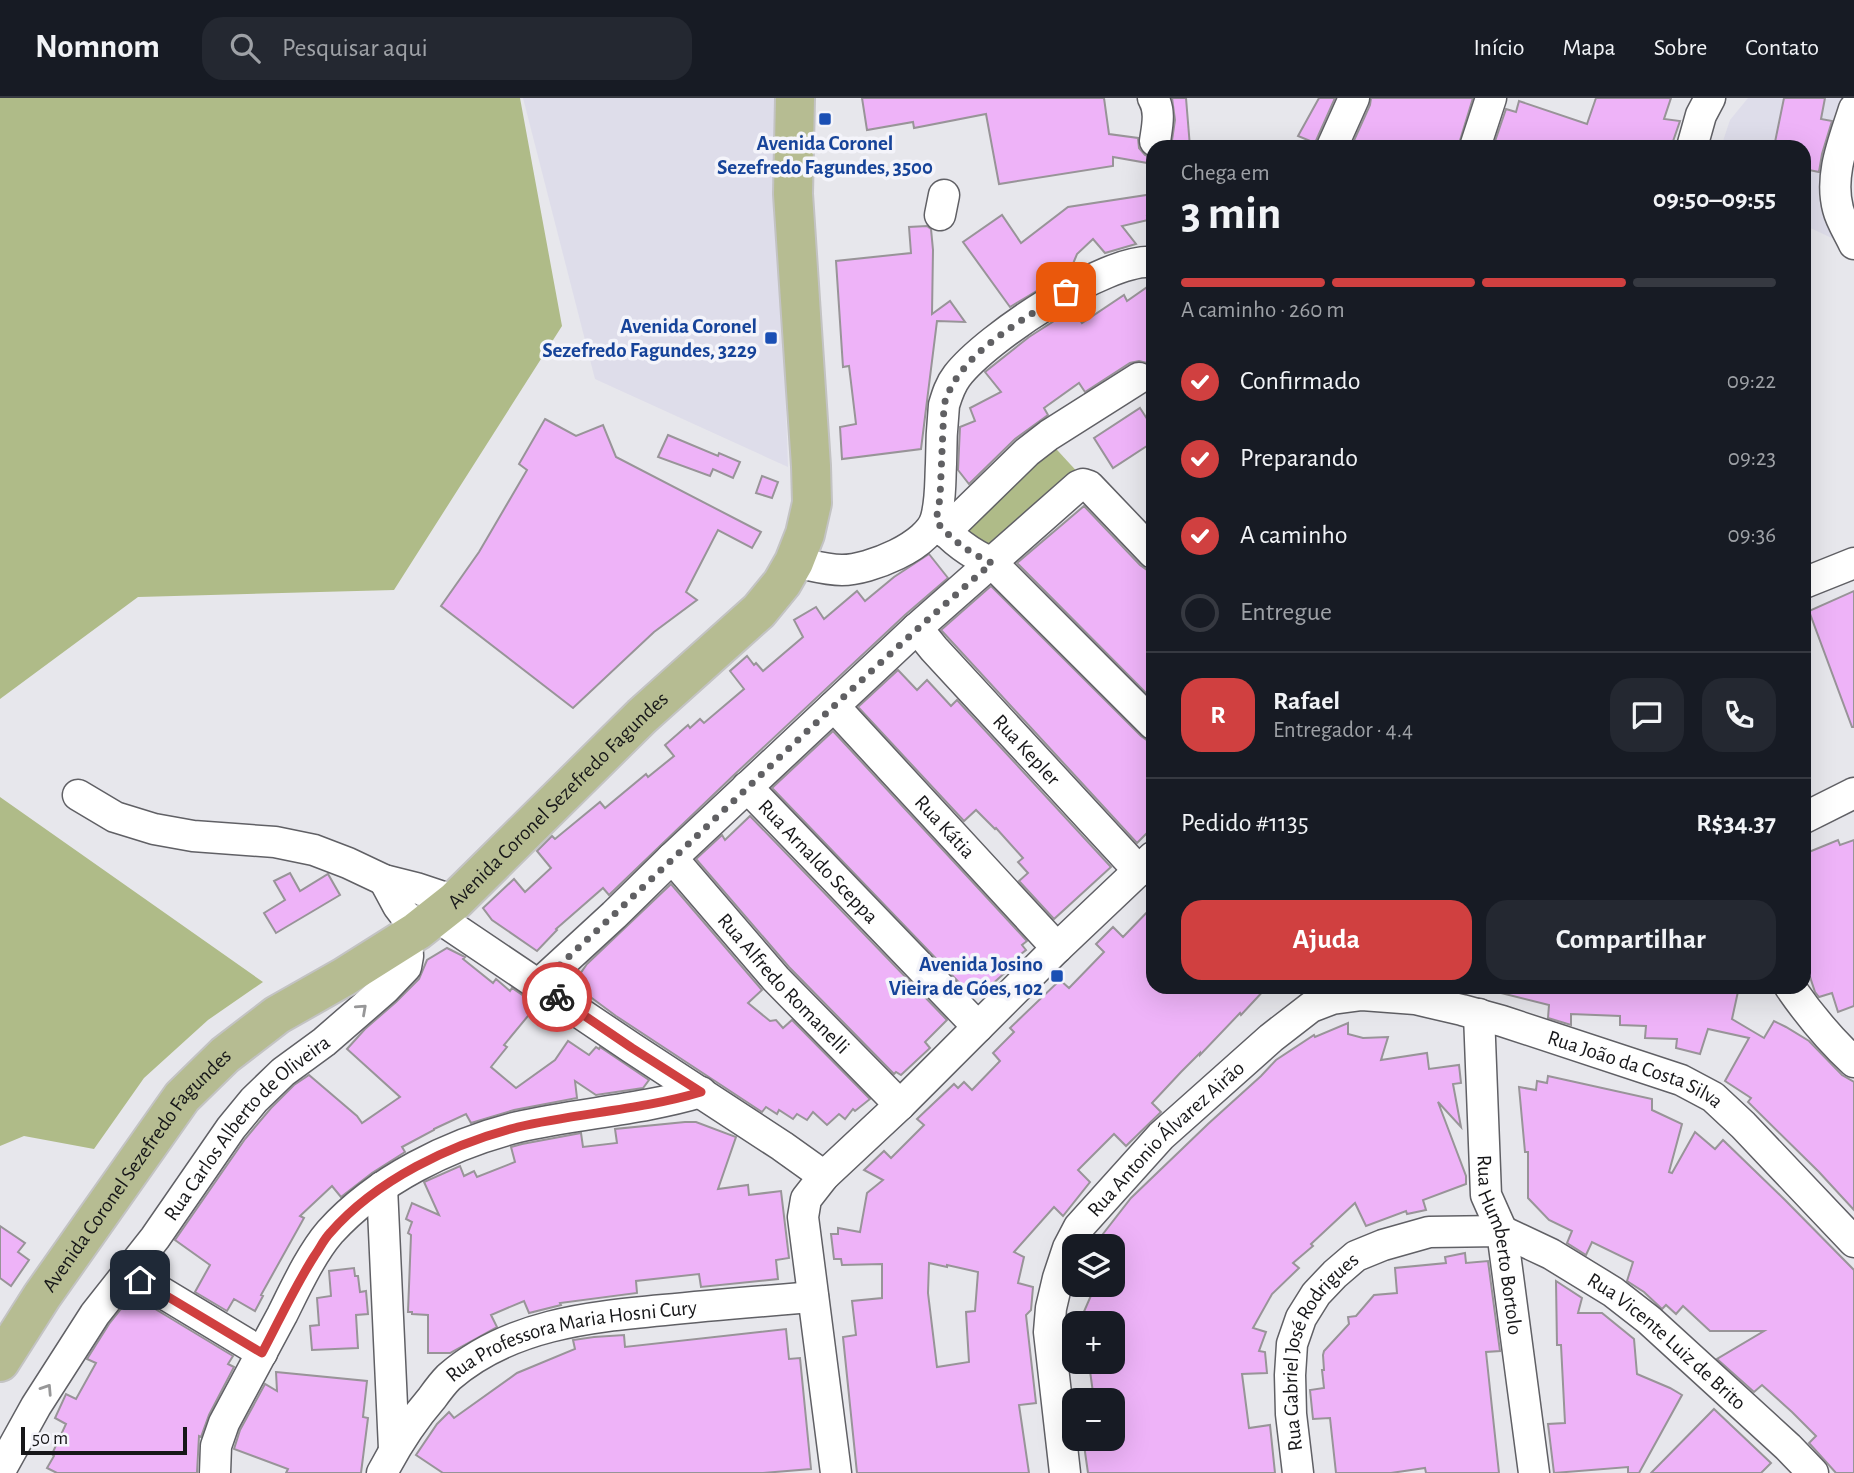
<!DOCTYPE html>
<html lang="pt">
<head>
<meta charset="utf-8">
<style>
	:root { --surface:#171b24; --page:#242831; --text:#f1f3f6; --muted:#9ea1a6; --line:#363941; --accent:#d04040 }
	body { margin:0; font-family:"Alegreya Sans",sans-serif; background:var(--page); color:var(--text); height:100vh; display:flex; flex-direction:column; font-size:26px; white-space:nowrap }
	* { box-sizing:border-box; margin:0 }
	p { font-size:23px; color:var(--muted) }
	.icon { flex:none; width:38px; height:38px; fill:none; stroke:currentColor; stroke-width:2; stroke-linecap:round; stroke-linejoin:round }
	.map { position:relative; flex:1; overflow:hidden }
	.drawer { position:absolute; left:1146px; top:42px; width:665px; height:854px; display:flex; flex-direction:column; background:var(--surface); border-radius:21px; box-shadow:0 7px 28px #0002 }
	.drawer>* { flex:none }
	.fabs { position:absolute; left:1062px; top:1136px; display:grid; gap:14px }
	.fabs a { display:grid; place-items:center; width:63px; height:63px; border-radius:14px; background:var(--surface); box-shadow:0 7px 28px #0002; font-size:35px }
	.scale { position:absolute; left:21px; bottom:18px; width:166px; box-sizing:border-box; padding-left:7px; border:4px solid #171719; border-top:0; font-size:19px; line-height:24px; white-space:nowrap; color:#171719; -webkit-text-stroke:5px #f4f4fa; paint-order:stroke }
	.pin { position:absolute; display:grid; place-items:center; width:60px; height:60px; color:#fff; margin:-30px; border-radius:14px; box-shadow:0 4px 10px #0006 }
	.courier { position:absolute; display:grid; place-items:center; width:70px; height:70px; margin:-35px; border:5px solid #d04040; border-radius:50%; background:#fff; color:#222; box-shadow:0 2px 9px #0007 }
	.overview em { font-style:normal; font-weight:700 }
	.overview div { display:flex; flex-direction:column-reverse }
	.overview { display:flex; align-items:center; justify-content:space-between; height:119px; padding:0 35px }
	h1 { font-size:46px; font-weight:700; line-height:52px }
	.bar { display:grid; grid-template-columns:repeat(4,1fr); gap:10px 7px; align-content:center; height:84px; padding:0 35px }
	.bar i { height:9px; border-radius:5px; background:var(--line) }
	.bar .selected { background:var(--accent) }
	.bar p { grid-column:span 4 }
	.line { display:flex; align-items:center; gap:18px; padding:0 35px; border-top:2px solid var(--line) }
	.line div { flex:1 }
	.round { display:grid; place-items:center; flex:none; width:74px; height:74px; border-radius:21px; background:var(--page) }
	ol { padding:0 35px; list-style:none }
	li { display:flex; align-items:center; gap:21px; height:77px }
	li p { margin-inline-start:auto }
	li .icon { padding:7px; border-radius:50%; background:var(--accent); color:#fff; stroke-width:4 }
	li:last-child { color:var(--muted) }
	li i { width:38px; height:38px; border:4px solid var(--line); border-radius:50% }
	.primary-button { display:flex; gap:14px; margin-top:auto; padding:14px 35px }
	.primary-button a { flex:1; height:80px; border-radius:21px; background:var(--accent); color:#fff; font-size:28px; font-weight:700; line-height:80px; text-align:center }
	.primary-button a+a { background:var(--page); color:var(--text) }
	header { display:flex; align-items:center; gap:42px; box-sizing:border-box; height:98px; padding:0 35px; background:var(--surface); border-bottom:2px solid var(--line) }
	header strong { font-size:33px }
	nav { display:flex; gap:38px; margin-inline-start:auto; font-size:24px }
	.search { width:490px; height:63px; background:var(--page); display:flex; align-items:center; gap:18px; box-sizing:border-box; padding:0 24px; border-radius:21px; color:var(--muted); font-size:26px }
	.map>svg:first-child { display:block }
	.built { fill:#deddea }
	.green { fill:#afbb88 }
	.building { fill:#eeb3f8; stroke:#989498; stroke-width:2; fill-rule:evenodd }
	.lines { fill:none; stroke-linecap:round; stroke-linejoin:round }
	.minor-casing { stroke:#606065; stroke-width:33 }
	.major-casing { stroke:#c3c3c3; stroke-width:42 }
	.minor { stroke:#fff; stroke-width:30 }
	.major { stroke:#b6bc92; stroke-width:38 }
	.oneway { stroke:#979798 }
	.done { stroke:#606063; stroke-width:7; stroke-dasharray:0 12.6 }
	.route { stroke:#d04040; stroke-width:9 }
	.transit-dot { fill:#1a4fb4; stroke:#f4f4fa; stroke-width:2.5 }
	.labels { text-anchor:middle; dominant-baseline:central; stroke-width:7; stroke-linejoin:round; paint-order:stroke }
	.transit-label { font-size:21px; font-weight:bold; fill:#164399; stroke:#f4f4fa; text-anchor:end }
	.street-label { font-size:21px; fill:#171719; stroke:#f4f4fa }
</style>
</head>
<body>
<header>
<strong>Nomnom</strong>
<div class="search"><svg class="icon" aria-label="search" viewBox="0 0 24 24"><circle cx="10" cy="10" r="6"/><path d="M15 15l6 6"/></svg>Pesquisar aqui</div>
<nav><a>Início</a><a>Mapa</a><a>Sobre</a><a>Contato</a></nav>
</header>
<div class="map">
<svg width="1854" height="1375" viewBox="0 0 1854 1375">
	<rect width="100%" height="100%" fill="#e7e7ec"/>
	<g class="built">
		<polygon points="523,0 775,0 788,369 595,281"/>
		<polygon points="1748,0 1843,0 1827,72 1819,98 1836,142 1804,127 1804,49 1721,49 1730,22"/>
	</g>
	<g class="green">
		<polygon points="0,0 520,0 562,228 394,492 138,499 0,601"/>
		<polygon points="1047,341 1082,379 992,459 952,429"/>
		<polygon points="0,699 263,884 208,922 144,980 94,1051 24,1038 0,1048"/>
	</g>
	<g class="building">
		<polygon points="862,0 1104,0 1109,36 1138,40 1139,50 1145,57 1153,60 1153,66 1113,59 1113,68 999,86 986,16 914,30 913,24 867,32"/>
		<polygon points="1172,0 1186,0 1190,49 1171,49 1175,22"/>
		<polygon points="1319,0 1335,0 1315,45 1298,38"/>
		<polygon points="1371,0 1473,0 1458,49 1351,49 1370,7"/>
		<polygon points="1596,0 1671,0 1664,21 1680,23 1671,49 1493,49 1506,11 1516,14 1519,3 1587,26"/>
		<polygon points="1784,0 1825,0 1821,21 1832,23 1822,56 1819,74 1804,71 1804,49 1774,49"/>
		<polygon points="1153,96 1153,117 1147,118 1148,122 1122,128 1136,146 1105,155 1093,141 1077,156 1070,173 1010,209 963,144 1002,117 1021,145 1068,109"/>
		<polygon points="927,128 931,131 933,152 932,216 950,203 965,224 937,223 921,351 842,361 840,329 856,326 849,268 843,269 836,163 911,155 909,129"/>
		<polygon points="1153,185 1153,261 1147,265 1139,263 1130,265 1085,294 1079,285 1044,310 1048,317 1015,341 969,386 958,372 960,329 975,323 970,310 1001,294 985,274 1029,239 1073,211 1082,225 1124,197 1127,203"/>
		<polygon points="1140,310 1153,330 1153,344 1113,370 1094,340"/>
		<polygon points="545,321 576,338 603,327 616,359 761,434 752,450 718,432 686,494 697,502 654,534 573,610 441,508 479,454 527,372 519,366"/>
		<polygon points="668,337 718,358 719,355 740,364 733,380 713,371 710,378 658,359"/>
		<polygon points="762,378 778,384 772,400 756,395"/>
		<polygon points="1084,408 1140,467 1147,472 1153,472 1153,602 1017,465"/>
		<polygon points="929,456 948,480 905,517 735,676 609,797 603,790 556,831 557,832 537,853 492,822 483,810 514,781 525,794 551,770 537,753 552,738 555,741 600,704 605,710 646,676 648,679 674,658 665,647 688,627 690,630 700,621 704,625 744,591 730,573 747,558 754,567 756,565 763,573 803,539 794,522 816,509 824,521 857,493 865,503 894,479"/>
		<polygon points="991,488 1141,638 1148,643 1153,643 1153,729 1137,745 941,532"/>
		<polygon points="1854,493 1854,629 1852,629 1809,513"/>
		<polygon points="898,572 917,592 927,582 951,608 957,602 1111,769 1054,821 1019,783 1028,775 1018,764 1023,760 996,730 995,731 976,712 964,723 858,609"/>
		<polygon points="833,633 1027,843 1022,847 1026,852 1016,860 1018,863 979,898 976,894 972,898 772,690"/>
		<polygon points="750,718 947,922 925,944 930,950 901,977 896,974 894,976 789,869 696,761 722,737 725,742"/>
		<polygon points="1838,742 1840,747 1854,742 1854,908 1838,914 1832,895 1819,899 1815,894 1810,879 1804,879 1804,756"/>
		<polygon points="290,775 300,793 328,776 340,797 276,835 264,815 285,802 274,783"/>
		<polygon points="671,786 762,892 748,905 770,923 776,922 783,930 792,922 870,1001 855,1013 853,1011 845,1021 839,1016 827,1027 813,1014 807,1022 797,1016 793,1021 779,1012 777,1016 766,1009 762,1014 616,918 573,886 587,866"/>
		<path d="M 1153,808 L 1153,889 L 1267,889 L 1241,917 L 1240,915 L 1200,957 L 1200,955 L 1181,974 L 1152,1005 L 1161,1014 L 1126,1048 L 1114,1036 L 1078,1072 L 1090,1084 L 1063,1118 L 1054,1109 L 1014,1154 L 1024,1159 L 1018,1185 L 1033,1189 L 1031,1212 L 1026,1217 L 1036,1305 L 1019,1307 L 1029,1375 L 857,1375 L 843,1239 L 856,1237 L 852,1203 L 882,1200 L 882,1166 L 842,1167 L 841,1161 L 834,1161 L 831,1136 L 838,1136 L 838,1130 L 860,1134 L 867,1095 L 883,1082 L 864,1072 L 884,1053 L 891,1060 L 924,1027 L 917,1021 L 954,986 L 958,990 L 964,984 L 972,992 L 1000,963 L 993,955 L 1014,934 L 1010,930 L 1060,882 L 1069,890 L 1104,854 L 1096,846 L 1113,829 L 1123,839 ZM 929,1165 L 947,1169 L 947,1167 L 978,1174 L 975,1213 L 966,1214 L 969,1264 L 937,1269 L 928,1195 Z"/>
		<polygon points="447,850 465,859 463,861 493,885 496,881 510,893 512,890 537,907 504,947 507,949 491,969 516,990 555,962 568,943 589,957 596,949 599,951 600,949 649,982 643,990 596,997 575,983 577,1000 514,1012 471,1025 466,1016 434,1031 434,1032 402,1049 405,1054 372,1075 341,1099 332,1088 300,1118 304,1120 261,1197 263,1198 255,1213 234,1201 227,1213 195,1194 210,1167 175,1142 245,1041 271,1010 294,987 309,977 357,1018 362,1025 400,999 347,951 365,931 396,904 419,881 427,862"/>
		<polygon points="1502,889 1739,889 1732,921 1764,940 1774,923 1786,929 1809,943 1842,977 1854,984 1854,1112 1819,1074 1748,1004 1751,1000 1725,983 1749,940 1708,931 1700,956 1676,950 1677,941 1645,940 1646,928 1620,927 1620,918 1571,916 1571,927 1548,920 1549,907 1501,895"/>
		<polygon points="1348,925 1348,936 1363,940 1388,939 1381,962 1427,955 1429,971 1459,967 1461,985 1453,986 1461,1029 1438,1004 1466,1078 1466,1086 1423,1102 1426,1112 1407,1116 1406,1113 1366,1128 1355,1105 1311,1146 1313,1148 1293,1165 1299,1170 1272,1196 1253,1230 1266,1234 1259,1253 1265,1254 1267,1275 1242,1276 1249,1330 1270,1327 1275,1375 1088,1375 1083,1340 1113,1340 1113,1302 1094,1302 1090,1273 1092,1273 1091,1264 1113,1264 1113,1225 1079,1225 1096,1186 1113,1186 1113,1148 1107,1148 1099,1141 1131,1100 1208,1026 1261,978 1276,962 1314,937 1315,939"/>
		<polygon points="1548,978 1652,1001 1652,1012 1682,1026 1669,1074 1672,1075 1695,1034 1715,1051 1723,1042 1785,1102 1854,1172 1854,1375 1836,1375 1809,1345 1816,1338 1792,1314 1762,1287 1754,1294 1717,1261 1764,1233 1710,1233 1683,1208 1676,1216 1666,1207 1662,1211 1644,1194 1627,1183 1633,1164 1592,1144 1586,1157 1567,1145 1572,1133 1549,1122 1528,1100 1528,1054 1525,1054 1519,989 1536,992 1537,983 1547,985"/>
		<polygon points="685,1024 696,1024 736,1039 718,1091 748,1087 749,1097 781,1093 789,1160 776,1162 778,1181 701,1189 699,1176 636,1183 637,1195 560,1205 561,1207 529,1215 524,1203 491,1217 497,1229 450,1255 428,1255 428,1217 412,1216 412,1214 408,1214 411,1137 408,1135 412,1124 406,1121 412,1105 439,1117 424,1084 460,1068 464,1078 474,1073 477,1079 515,1064 511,1049 522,1046 581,1035 583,1049 617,1045 615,1031"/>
		<polygon points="0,1128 25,1145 18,1154 29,1162 11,1188 0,1180"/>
		<polygon points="1465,1155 1466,1165 1488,1163 1500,1253 1486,1254 1499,1375 1426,1375 1425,1370 1391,1375 1336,1375 1330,1320 1313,1321 1310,1292 1324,1290 1322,1272 1324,1272 1323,1257 1324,1253 1349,1226 1348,1219 1356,1218 1374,1197 1397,1195 1395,1170 1446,1165 1445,1159"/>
		<polygon points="354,1170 355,1178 358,1178 360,1194 366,1193 368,1216 356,1217 358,1250 312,1252 310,1228 319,1227 317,1200 331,1198 329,1173"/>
		<polygon points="1556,1183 1582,1200 1578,1215 1602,1215 1634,1241 1637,1276 1670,1290 1682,1297 1639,1375 1628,1375 1628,1369 1554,1375 1548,1326 1565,1325 1561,1247 1557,1247"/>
		<polygon points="132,1197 233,1258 228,1266 234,1269 209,1317 201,1339 199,1338 197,1375 57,1375 47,1370 54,1358 52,1356 66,1326 55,1320 66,1296 76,1301 96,1265 87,1261 109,1226"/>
		<polygon points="786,1231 789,1261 800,1260 811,1371 763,1375 443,1375 416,1357 437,1326 449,1314 454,1320 517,1275 575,1251 573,1242 594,1239 624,1237 625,1249"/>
		<polygon points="276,1274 367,1283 363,1319 368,1320 361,1375 286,1375 288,1371 234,1351 240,1332 265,1286 277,1293"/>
		<polygon points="1714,1311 1771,1365 1761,1375 1651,1375"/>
	</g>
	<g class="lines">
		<defs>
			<g id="minor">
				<path d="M 1153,0 C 1161,13 1157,29 1155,43"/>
				<path d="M 1854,11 C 1844,43 1829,77 1838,111 C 1841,123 1849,135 1854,146"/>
				<polyline points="1332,49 1354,0"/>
				<polyline points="1475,49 1491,0"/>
				<polyline points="1692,49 1701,17 1710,0"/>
				<polyline points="940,117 944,97"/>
				<path d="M 936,423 C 952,442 969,455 992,465 L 1153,626"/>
				<polyline points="945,434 1027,354 1049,337 1139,280"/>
				<path d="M 794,464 C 810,467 826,472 842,472 C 869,472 929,448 936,420 C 941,402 940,384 941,366 C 941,346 942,327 944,307 C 947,297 950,287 957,278 C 986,240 1106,160 1153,164"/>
				<polyline points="1804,485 1854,465"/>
				<path id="s1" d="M 917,530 L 934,551 L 1139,773"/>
				<path id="s2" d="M 833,609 L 843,618 L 1057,850"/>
				<path id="s3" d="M 747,689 L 978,929"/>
				<polyline points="78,697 115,719 154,731 193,738 275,744 314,752 348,765 384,782 416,790 455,803"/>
				<polyline points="1804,720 1854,695"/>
				<path id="s4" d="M 672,760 L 776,881 L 900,1007"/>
				<polyline points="384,782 398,808 417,833"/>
				<polyline points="436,818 632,950 782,1048 824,1078"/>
				<polyline points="539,886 614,817 672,760 917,530 1078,388 1083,386 1089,388 1153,455"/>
				<path d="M 1790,889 C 1810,918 1828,940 1854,964"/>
				<path id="s5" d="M 1479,916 L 1486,1097 L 1502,1133 L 1534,1375"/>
				<polyline points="382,1089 394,1351"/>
				<polyline points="128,1174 262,1255"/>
				<path id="s6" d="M 0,1373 L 36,1308 L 95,1216 L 155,1140 L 231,1030 L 254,1002 L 283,974 L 324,944 L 385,891 L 406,869 L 408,858 L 407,840"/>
				<path d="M 215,1375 L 216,1348 L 224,1325 C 243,1289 263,1253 282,1217 C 295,1191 311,1156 330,1134 C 377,1082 450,1046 518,1029 C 579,1015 641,1012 701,994"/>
				<path id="s7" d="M 382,1375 C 396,1348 412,1323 432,1300 C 437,1293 443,1285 449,1279 C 509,1227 588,1219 664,1212 C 714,1207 764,1203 813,1199"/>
				<polyline points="836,1375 803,1119 806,1101 824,1078 900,1007 1057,850 1153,759"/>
				<path id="s8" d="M 1065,1375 L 1049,1234 L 1051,1210 L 1058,1180 L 1068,1150 L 1079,1129 L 1161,1038 L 1271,940 L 1311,909 L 1332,901 L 1362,897 L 1415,901 L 1462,912 L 1502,923 L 1681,982 L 1713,999 L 1743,1027 L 1854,1144"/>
				<path id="s9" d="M 1298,1375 L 1291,1316 L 1290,1277 L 1292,1246 L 1301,1220 L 1316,1196 L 1335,1176 L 1356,1158 L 1383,1147 L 1429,1134 L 1502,1133 L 1551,1156 L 1613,1194 L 1649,1222 L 1788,1349 L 1813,1375"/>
			</g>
			<g id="major">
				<path id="s10" d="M 0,1264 L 42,1198 L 182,999 L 225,957 L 277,917 L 344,879 L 417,833 L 455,803 L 642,618 L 759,513 L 782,485 L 794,464 L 805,436 L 812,405 L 811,368 L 793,96 L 795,0"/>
			</g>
		</defs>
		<use href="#minor" class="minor-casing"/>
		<use href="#major" class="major-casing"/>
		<use href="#minor" class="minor"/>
		<use href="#major" class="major"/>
	</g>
	<defs><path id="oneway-chevron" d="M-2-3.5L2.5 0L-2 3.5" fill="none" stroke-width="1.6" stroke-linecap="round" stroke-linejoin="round" transform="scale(1.75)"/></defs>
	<g class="oneway">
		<use href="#oneway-chevron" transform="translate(362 911) rotate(-42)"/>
		<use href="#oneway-chevron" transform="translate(47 1291) rotate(-57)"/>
	</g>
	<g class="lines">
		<path class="done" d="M 557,899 L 539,886 C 691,747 836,600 992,465 C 969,455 952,442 936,423 L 940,400 L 944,307 C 958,255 1024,222 1066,194"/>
		<path class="route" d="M 140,1182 L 262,1255 C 279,1223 295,1188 315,1157 C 320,1150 324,1141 330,1135 C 376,1082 451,1046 518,1029 C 578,1015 641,1012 701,994 L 632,950 L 557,899"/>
	</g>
	<g class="transit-dot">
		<rect x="818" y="14" width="14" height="14" rx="3.5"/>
		<rect x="764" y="233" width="14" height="14" rx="3.5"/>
		<rect x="1050" y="871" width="14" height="14" rx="3.5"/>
	</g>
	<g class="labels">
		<g class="transit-label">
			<text x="825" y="45" text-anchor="middle">Avenida Coronel<tspan x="825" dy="24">Sezefredo Fagundes, 3500</tspan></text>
			<text x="757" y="228">Avenida Coronel<tspan x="757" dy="24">Sezefredo Fagundes, 3229</tspan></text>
			<text x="1043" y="866">Avenida Josino<tspan x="1043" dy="24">Vieira de Góes, 102</tspan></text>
		</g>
		<g class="street-label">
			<text stroke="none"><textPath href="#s1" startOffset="164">Rua Kepler</textPath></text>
			<text stroke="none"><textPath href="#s10" startOffset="803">Avenida Coronel Sezefredo Fagundes</textPath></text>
			<text stroke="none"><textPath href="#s2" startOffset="164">Rua Kátia</textPath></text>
			<text stroke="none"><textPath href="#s3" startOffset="103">Rua Arnaldo Sceppa</textPath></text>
			<text stroke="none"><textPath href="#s4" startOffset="168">Rua Alfredo Romanelli</textPath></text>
			<text stroke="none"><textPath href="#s8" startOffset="910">Rua João da Costa Silva</textPath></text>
			<text stroke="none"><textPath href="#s6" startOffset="425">Rua Carlos Alberto de Oliveira</textPath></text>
			<text stroke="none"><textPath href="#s8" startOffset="376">Rua Antonio Álvarez Airão</textPath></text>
			<text stroke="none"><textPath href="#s10" startOffset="236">Avenida Coronel Sezefredo Fagundes</textPath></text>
			<text stroke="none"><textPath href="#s5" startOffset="233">Rua Humberto Bortolo</textPath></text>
			<text stroke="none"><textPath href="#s9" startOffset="590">Rua Vicente Luiz de Brito</textPath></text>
			<text stroke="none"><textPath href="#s7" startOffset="248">Rua Professora Maria Hosni Cury</textPath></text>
			<text stroke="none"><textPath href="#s9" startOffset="131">Rua Gabriel José Rodrigues</textPath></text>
		</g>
	</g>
</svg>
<div class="fabs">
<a><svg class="icon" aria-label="layers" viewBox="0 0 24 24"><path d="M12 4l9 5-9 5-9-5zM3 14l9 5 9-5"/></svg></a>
<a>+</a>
<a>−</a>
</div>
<div class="scale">50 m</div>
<div class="pin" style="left:1066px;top:194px;background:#ea580c"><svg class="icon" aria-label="bag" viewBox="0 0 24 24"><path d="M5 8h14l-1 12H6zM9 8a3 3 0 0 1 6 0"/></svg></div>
<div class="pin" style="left:140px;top:1182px;background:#1f2937"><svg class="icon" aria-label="home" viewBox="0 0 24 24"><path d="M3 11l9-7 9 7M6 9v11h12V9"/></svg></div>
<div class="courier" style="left:557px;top:899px"><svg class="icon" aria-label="bike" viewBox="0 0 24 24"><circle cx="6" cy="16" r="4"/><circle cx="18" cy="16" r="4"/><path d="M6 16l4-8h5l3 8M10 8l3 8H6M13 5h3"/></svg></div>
<section class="drawer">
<div class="overview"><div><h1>3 min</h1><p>Chega em</p></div><em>09:50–09:55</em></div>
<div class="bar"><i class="selected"></i><i class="selected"></i><i class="selected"></i><i></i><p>A caminho · 260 m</p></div>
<ol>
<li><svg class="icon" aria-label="check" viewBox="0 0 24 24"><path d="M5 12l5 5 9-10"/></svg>Confirmado<p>09:22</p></li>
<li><svg class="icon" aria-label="check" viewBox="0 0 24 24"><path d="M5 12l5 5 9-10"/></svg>Preparando<p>09:23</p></li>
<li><svg class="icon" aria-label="check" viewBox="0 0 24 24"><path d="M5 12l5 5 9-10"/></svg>A caminho<p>09:36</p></li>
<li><i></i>Entregue</li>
</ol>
<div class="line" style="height:126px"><b class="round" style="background:var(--accent);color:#fff">R</b><div><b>Rafael</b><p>Entregador · 4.4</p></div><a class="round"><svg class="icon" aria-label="chat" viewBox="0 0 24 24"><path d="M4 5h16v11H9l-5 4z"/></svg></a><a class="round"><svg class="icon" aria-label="phone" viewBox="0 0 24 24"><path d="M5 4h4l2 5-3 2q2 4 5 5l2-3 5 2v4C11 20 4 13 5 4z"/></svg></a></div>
<div class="line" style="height:91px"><div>Pedido #1135</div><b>R$34.37</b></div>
<div class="primary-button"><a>Ajuda</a><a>Compartilhar</a></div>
</section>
</div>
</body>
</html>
